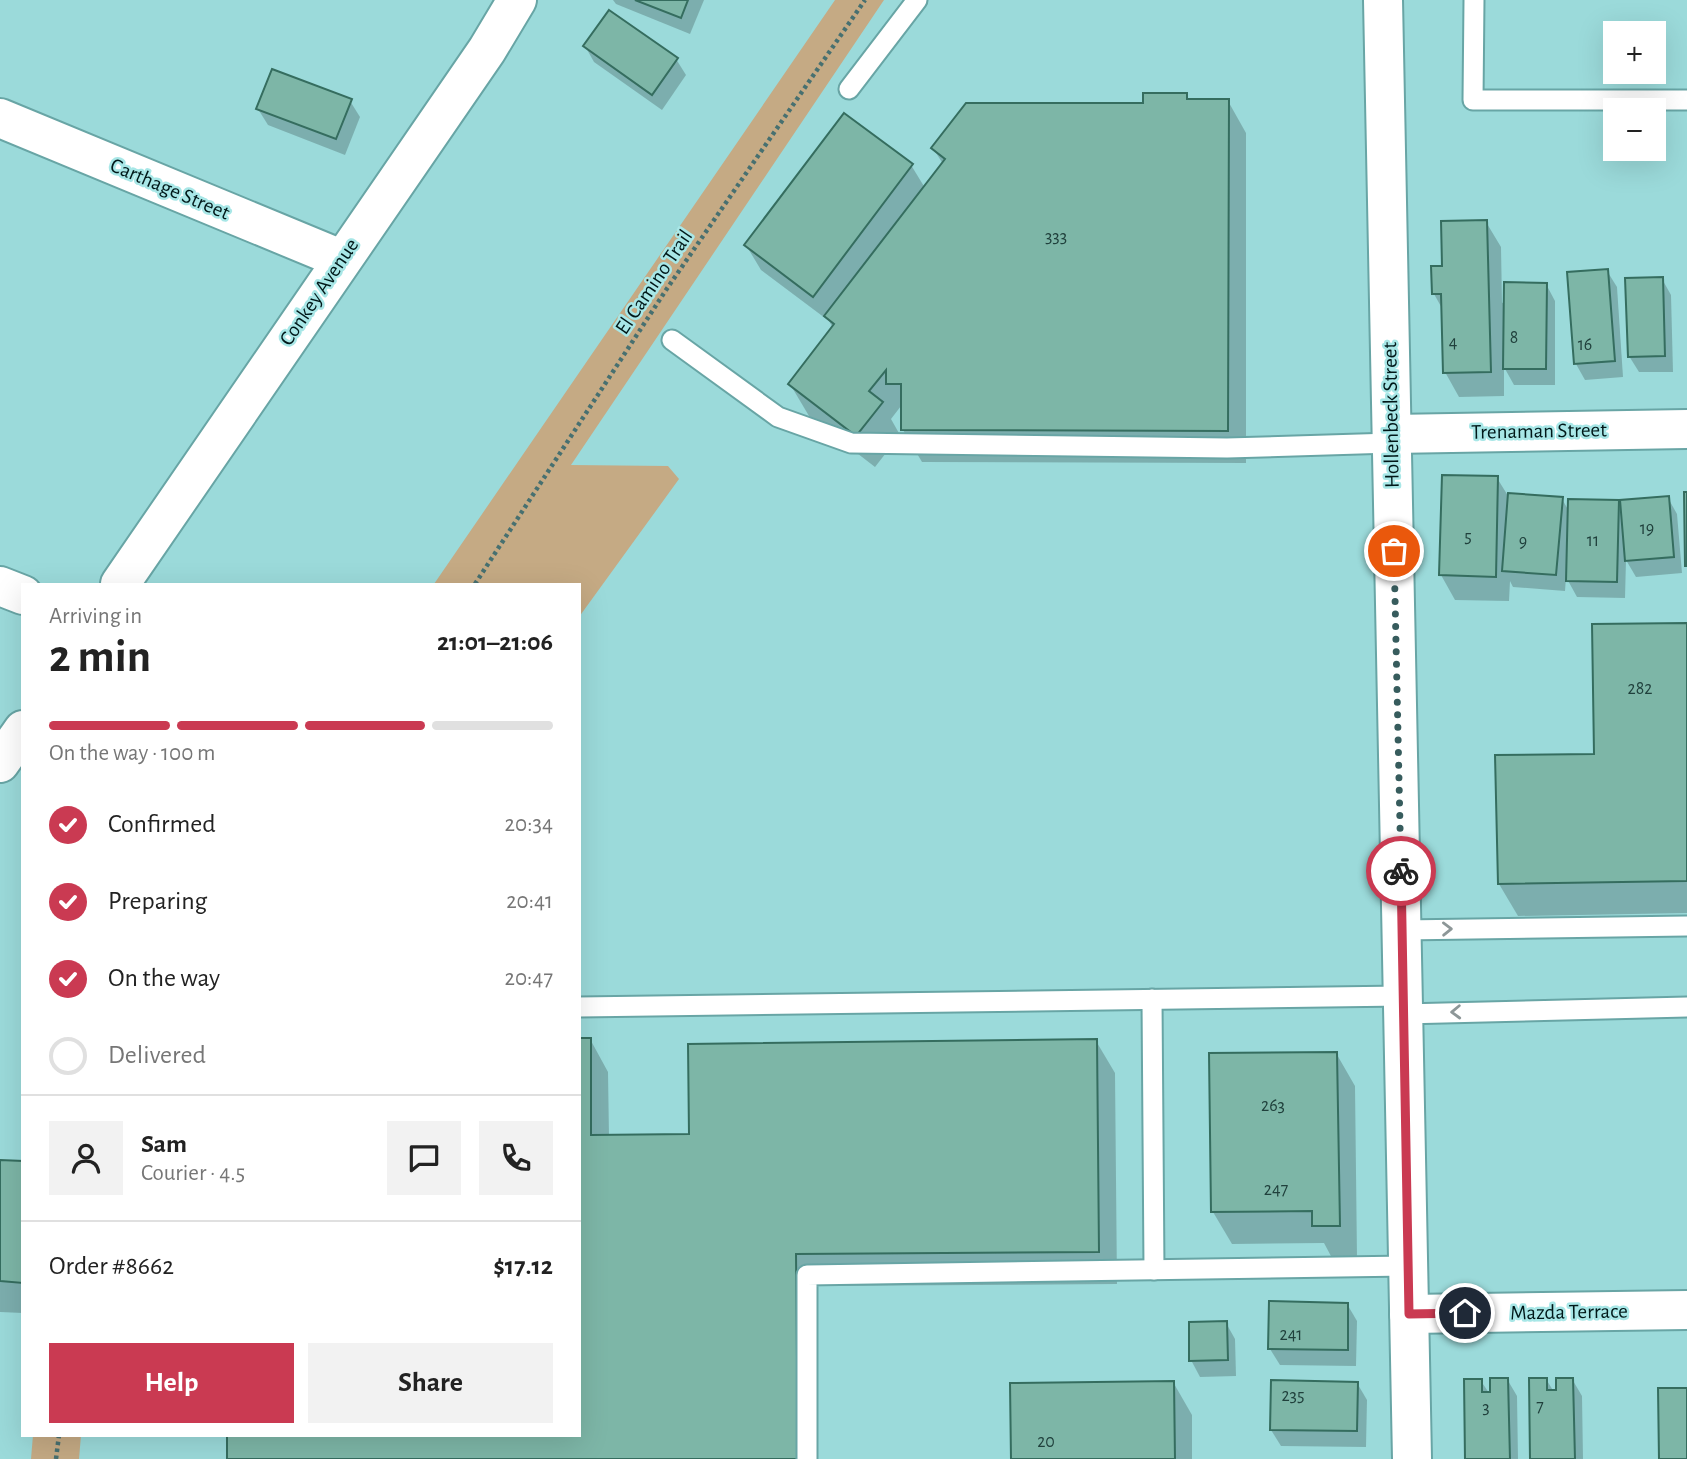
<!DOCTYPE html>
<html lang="en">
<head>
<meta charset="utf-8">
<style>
	:root { --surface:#fff; --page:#f2f2f2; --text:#222; --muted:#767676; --line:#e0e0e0; --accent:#ca3a52 }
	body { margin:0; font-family:"Alegreya Sans",sans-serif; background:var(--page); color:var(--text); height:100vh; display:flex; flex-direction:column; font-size:26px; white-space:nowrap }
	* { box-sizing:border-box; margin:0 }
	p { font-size:23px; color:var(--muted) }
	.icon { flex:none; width:38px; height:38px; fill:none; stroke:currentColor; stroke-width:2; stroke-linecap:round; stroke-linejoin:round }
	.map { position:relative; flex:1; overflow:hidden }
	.details { position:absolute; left:21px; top:583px; width:560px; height:854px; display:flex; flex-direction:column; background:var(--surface); border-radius:0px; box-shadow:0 7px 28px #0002 }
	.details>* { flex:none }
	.tools { position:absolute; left:1603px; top:21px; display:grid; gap:14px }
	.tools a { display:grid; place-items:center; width:63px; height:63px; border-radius:0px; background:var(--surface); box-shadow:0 7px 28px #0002; font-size:35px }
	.pin { position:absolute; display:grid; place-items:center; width:60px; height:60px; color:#fff; margin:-30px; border:4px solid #fff; border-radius:50%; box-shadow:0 2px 7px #0007 }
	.courier { position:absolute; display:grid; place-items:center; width:70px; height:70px; margin:-35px; border:5px solid #ca3a52; border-radius:50%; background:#fff; color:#222; box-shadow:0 2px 9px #0007 }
	.headline em { font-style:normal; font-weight:700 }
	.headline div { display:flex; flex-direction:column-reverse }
	.headline { display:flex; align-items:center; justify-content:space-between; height:119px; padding:0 28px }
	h1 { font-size:46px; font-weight:700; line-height:52px }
	.bar { display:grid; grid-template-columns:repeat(4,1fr); gap:10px 7px; align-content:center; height:84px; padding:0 28px }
	.bar i { height:9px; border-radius:5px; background:var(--line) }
	.bar .selected { background:var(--accent) }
	.bar p { grid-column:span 4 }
	.line { display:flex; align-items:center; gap:18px; padding:0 28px; border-top:2px solid var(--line) }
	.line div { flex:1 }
	.round { display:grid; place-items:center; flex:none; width:74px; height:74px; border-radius:0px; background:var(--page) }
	ol { padding:0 28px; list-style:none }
	li { display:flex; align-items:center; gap:21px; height:77px }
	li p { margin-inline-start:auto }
	li .icon { padding:7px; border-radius:50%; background:var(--accent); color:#fff; stroke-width:4 }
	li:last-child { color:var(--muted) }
	li i { width:38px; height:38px; border:4px solid var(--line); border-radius:50% }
	.primary-button { display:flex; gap:14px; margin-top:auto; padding:14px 28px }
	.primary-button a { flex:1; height:80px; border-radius:0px; background:var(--accent); color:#fff; font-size:28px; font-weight:700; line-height:80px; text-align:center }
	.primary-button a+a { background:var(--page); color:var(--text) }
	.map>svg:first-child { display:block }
	.green { fill:#c5aa84 }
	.shadow { fill:#0003 }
	.building { fill:#7db6a7; stroke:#356d5f; stroke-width:2 }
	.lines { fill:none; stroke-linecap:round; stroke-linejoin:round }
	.service-casing { stroke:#68a5a5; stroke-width:23 }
	.minor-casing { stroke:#68a5a5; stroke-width:42 }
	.path { stroke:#477070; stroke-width:4.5; stroke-dasharray:3.5 3.5; stroke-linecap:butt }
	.service { stroke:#fff; stroke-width:19 }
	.minor { stroke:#fff; stroke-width:38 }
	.oneway { stroke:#8d9798 }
	.done { stroke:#375c5d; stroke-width:7; stroke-dasharray:0 12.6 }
	.route { stroke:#ca3a52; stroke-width:9 }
	.labels { text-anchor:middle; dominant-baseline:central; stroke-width:5; stroke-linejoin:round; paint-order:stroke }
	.number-label { font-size:18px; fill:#20403c }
	.street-label { font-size:21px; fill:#011819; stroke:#a8e7e7 }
</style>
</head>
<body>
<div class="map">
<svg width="1687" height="1459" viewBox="0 0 1687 1459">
	<rect width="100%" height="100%" fill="#9bdada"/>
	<g class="green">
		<polygon points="835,0 884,0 571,465 668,466 679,479 579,617 579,584 434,584"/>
		<polygon points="33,1435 81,1435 79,1459 31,1459"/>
	</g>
	<g class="shadow">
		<polygon points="613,0 704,0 690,34 616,4"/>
		<polygon points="585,46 676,59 686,75 662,110 594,62"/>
		<polygon points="1186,95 1189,101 1228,101 1246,133 1246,463 922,462 903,430 901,406 891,419 900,435 875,467 809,416 790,384 833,328 829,321 761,270 746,245 911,165 925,188 943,164 933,148"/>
		<polygon points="350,101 360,117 345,155 268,125 258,109"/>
		<polygon points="1486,222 1501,247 1502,303 1546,284 1555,301 1555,385 1514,385 1504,367 1504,396 1459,397 1445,372 1443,310 1434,294 1444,267"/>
		<polygon points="1607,271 1617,287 1623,377 1585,380 1576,364"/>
		<polygon points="1662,279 1671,295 1673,372 1639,372 1629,356"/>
		<polygon points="1497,478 1510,499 1562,499 1570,513 1618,502 1623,510 1668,498 1677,514 1682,573 1636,577 1626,560 1625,598 1577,597 1566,577 1565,591 1513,587 1510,581 1509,601 1455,600 1441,575"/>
		<polygon points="1687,624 1687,913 1518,916 1499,884 1596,755"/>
		<polygon points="590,1039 608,1072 609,1136 690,1136 1096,1041 1115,1073 1117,1284 814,1286 816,1459 229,1459 229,1435 579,1435"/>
		<polygon points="1336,1053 1355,1086 1357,1258 1332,1258 1324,1243 1232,1244 1213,1212"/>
		<polygon points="0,1161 23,1163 23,1313 0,1312"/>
		<polygon points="1347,1304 1357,1321 1356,1366 1280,1365 1270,1349"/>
		<polygon points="1226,1323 1235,1339 1236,1376 1200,1377 1191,1360"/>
		<polygon points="1507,1379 1517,1396 1518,1459 1466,1459 1481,1381 1489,1393 1492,1393"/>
		<polygon points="1546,1379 1554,1392 1572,1379 1582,1396 1583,1459 1532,1459"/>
		<polygon points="1173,1382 1192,1415 1192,1459 1013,1459"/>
		<polygon points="1357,1383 1367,1400 1366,1447 1281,1446 1271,1430"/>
	</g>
	<g class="building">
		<polygon points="635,0 688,0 681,18"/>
		<polygon points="609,10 678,58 652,95 583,46"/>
		<polygon points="272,69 352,99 336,139 256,109"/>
		<polygon points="1143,93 1187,93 1187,99 1229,99 1228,431 901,430 901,384 886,384 886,370 869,391 883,402 856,436 788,384 834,324 824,316 945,159 931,148 966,103 1143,103"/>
		<polygon points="844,113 913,164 813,297 744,245"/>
		<polygon points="1487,220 1491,372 1443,373 1441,294 1432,294 1431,266 1442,266 1441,221"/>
		<polygon points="1608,269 1615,361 1574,364 1567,272"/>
		<polygon points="1663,277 1665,356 1628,357 1625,278"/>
		<polygon points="1504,282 1547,283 1546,369 1503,369"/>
		<polygon points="1442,475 1498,476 1496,577 1439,575"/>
		<polygon points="1684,492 1687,492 1687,566 1685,566"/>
		<polygon points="1508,493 1563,497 1556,575 1502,571"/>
		<polygon points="1669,496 1674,557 1625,561 1620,500"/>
		<polygon points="1568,499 1619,500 1617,582 1566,581"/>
		<polygon points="1687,623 1687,881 1498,884 1495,755 1594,754 1592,624"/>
		<polygon points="579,1038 591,1038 591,1135 689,1134 688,1044 1097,1039 1099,1252 796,1254 798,1459 227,1459 227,1435 579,1435"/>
		<polygon points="1337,1052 1340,1226 1312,1226 1312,1211 1211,1212 1209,1053"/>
		<polygon points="0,1160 23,1161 23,1283 0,1281"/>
		<polygon points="1269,1301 1348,1303 1348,1350 1268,1349"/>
		<polygon points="1227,1321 1228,1360 1189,1361 1189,1322"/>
		<polygon points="1490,1378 1508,1378 1510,1459 1465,1459 1464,1379 1482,1379 1482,1392 1490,1392"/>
		<polygon points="1529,1378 1547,1378 1547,1390 1556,1390 1556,1378 1573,1378 1575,1459 1530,1459"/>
		<polygon points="1271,1380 1358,1382 1357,1431 1270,1430"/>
		<polygon points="1174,1381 1175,1459 1011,1459 1010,1383"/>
		<polygon points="1658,1388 1687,1388 1687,1459 1659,1459"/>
	</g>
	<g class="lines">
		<defs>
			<g id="service">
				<polyline points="1474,0 1473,100 1687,100"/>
				<polyline points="849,89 917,0"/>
				<polyline points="672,340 778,417 851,443 1227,448 1392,443"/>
				<polyline points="1402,930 1687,926"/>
				<polyline points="1152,999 1154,1270"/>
				<polyline points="579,1007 1403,996"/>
				<polyline points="1403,1014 1687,1007"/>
				<polyline points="807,1459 807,1275 1408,1266"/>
			</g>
			<g id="minor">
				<polyline points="1383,0 1412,1459"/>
				<polyline points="0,118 341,259"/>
				<polyline points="1392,434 1687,429"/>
				<polyline points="120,584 487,50 517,0"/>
				<polyline points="0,586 23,595"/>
				<polyline points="0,763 23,730"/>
				<polyline points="1409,1314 1687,1310"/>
			</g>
		</defs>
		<use href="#service" class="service-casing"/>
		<use href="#minor" class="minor-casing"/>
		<g class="path">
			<polyline points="475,584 666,290 865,0"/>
			<polyline points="56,1459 59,1435"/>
		</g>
		<use href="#service" class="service"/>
		<use href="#minor" class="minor"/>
	</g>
	<defs><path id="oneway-chevron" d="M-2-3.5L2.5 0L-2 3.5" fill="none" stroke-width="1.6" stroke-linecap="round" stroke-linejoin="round" transform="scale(1.75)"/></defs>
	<g class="oneway">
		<use href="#oneway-chevron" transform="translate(1447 929) rotate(-1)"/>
		<use href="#oneway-chevron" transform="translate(1456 1012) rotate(178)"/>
	</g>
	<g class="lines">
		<polyline class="done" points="1394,551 1401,871"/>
		<polyline class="route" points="1401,871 1409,1314 1465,1313"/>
	</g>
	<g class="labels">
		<g class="number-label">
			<text x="1056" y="237">333</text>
			<text x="1514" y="338">8</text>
			<text x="1453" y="343">4</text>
			<text x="1585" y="345">16</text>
			<text x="1647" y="529">19</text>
			<text x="1468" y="537">5</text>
			<text x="1593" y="541">11</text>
			<text x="1523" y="542">9</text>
			<text x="1640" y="689">282</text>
			<text x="1273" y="1106">263</text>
			<text x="1276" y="1190">247</text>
			<text x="1291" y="1335">241</text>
			<text x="1293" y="1396">235</text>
			<text x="1540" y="1407">7</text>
			<text x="1486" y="1408">3</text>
			<text x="1046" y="1442">20</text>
		</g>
		<g class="street-label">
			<text transform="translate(170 189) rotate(23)">Carthage Street</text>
			<text transform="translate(654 282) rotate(-56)">El Camino Trail</text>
			<text transform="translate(319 292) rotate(-56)">Conkey Avenue</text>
			<text transform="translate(1391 415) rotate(-91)">Hollenbeck Street</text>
			<text transform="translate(1539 431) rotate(-1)">Trenaman Street</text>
			<text transform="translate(1569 1312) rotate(-1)">Mazda Terrace</text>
		</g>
	</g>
</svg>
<div class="tools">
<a>+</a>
<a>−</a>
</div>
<div class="pin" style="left:1394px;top:551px;background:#ea580c"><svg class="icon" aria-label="bag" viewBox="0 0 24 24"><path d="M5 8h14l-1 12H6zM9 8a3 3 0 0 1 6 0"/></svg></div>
<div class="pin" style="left:1465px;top:1313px;background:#1f2937"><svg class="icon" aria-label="home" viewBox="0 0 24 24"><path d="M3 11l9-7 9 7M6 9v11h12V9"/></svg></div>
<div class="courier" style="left:1401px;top:871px"><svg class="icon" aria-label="bike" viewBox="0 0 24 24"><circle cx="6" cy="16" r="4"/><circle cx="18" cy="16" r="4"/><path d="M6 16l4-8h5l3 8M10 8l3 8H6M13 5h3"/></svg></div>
<section class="details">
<div class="headline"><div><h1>2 min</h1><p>Arriving in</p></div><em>21:01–21:06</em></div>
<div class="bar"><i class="selected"></i><i class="selected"></i><i class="selected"></i><i></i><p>On the way · 100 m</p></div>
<ol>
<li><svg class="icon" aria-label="check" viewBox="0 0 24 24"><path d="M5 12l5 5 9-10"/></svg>Confirmed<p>20:34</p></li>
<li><svg class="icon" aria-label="check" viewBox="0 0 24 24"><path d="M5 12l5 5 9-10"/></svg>Preparing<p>20:41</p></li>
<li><svg class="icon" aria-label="check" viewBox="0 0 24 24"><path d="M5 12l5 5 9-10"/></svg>On the way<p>20:47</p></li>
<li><i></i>Delivered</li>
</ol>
<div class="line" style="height:126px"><a class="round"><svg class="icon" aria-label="person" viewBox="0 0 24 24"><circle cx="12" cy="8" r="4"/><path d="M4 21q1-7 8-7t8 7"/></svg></a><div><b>Sam</b><p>Courier · 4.5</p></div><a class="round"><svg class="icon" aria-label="chat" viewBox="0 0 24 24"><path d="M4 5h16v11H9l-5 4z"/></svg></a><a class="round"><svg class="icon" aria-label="phone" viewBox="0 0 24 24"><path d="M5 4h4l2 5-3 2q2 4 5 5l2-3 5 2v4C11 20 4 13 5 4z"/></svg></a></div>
<div class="line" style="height:91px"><div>Order #8662</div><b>$17.12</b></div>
<div class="primary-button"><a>Help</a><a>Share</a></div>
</section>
</div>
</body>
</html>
